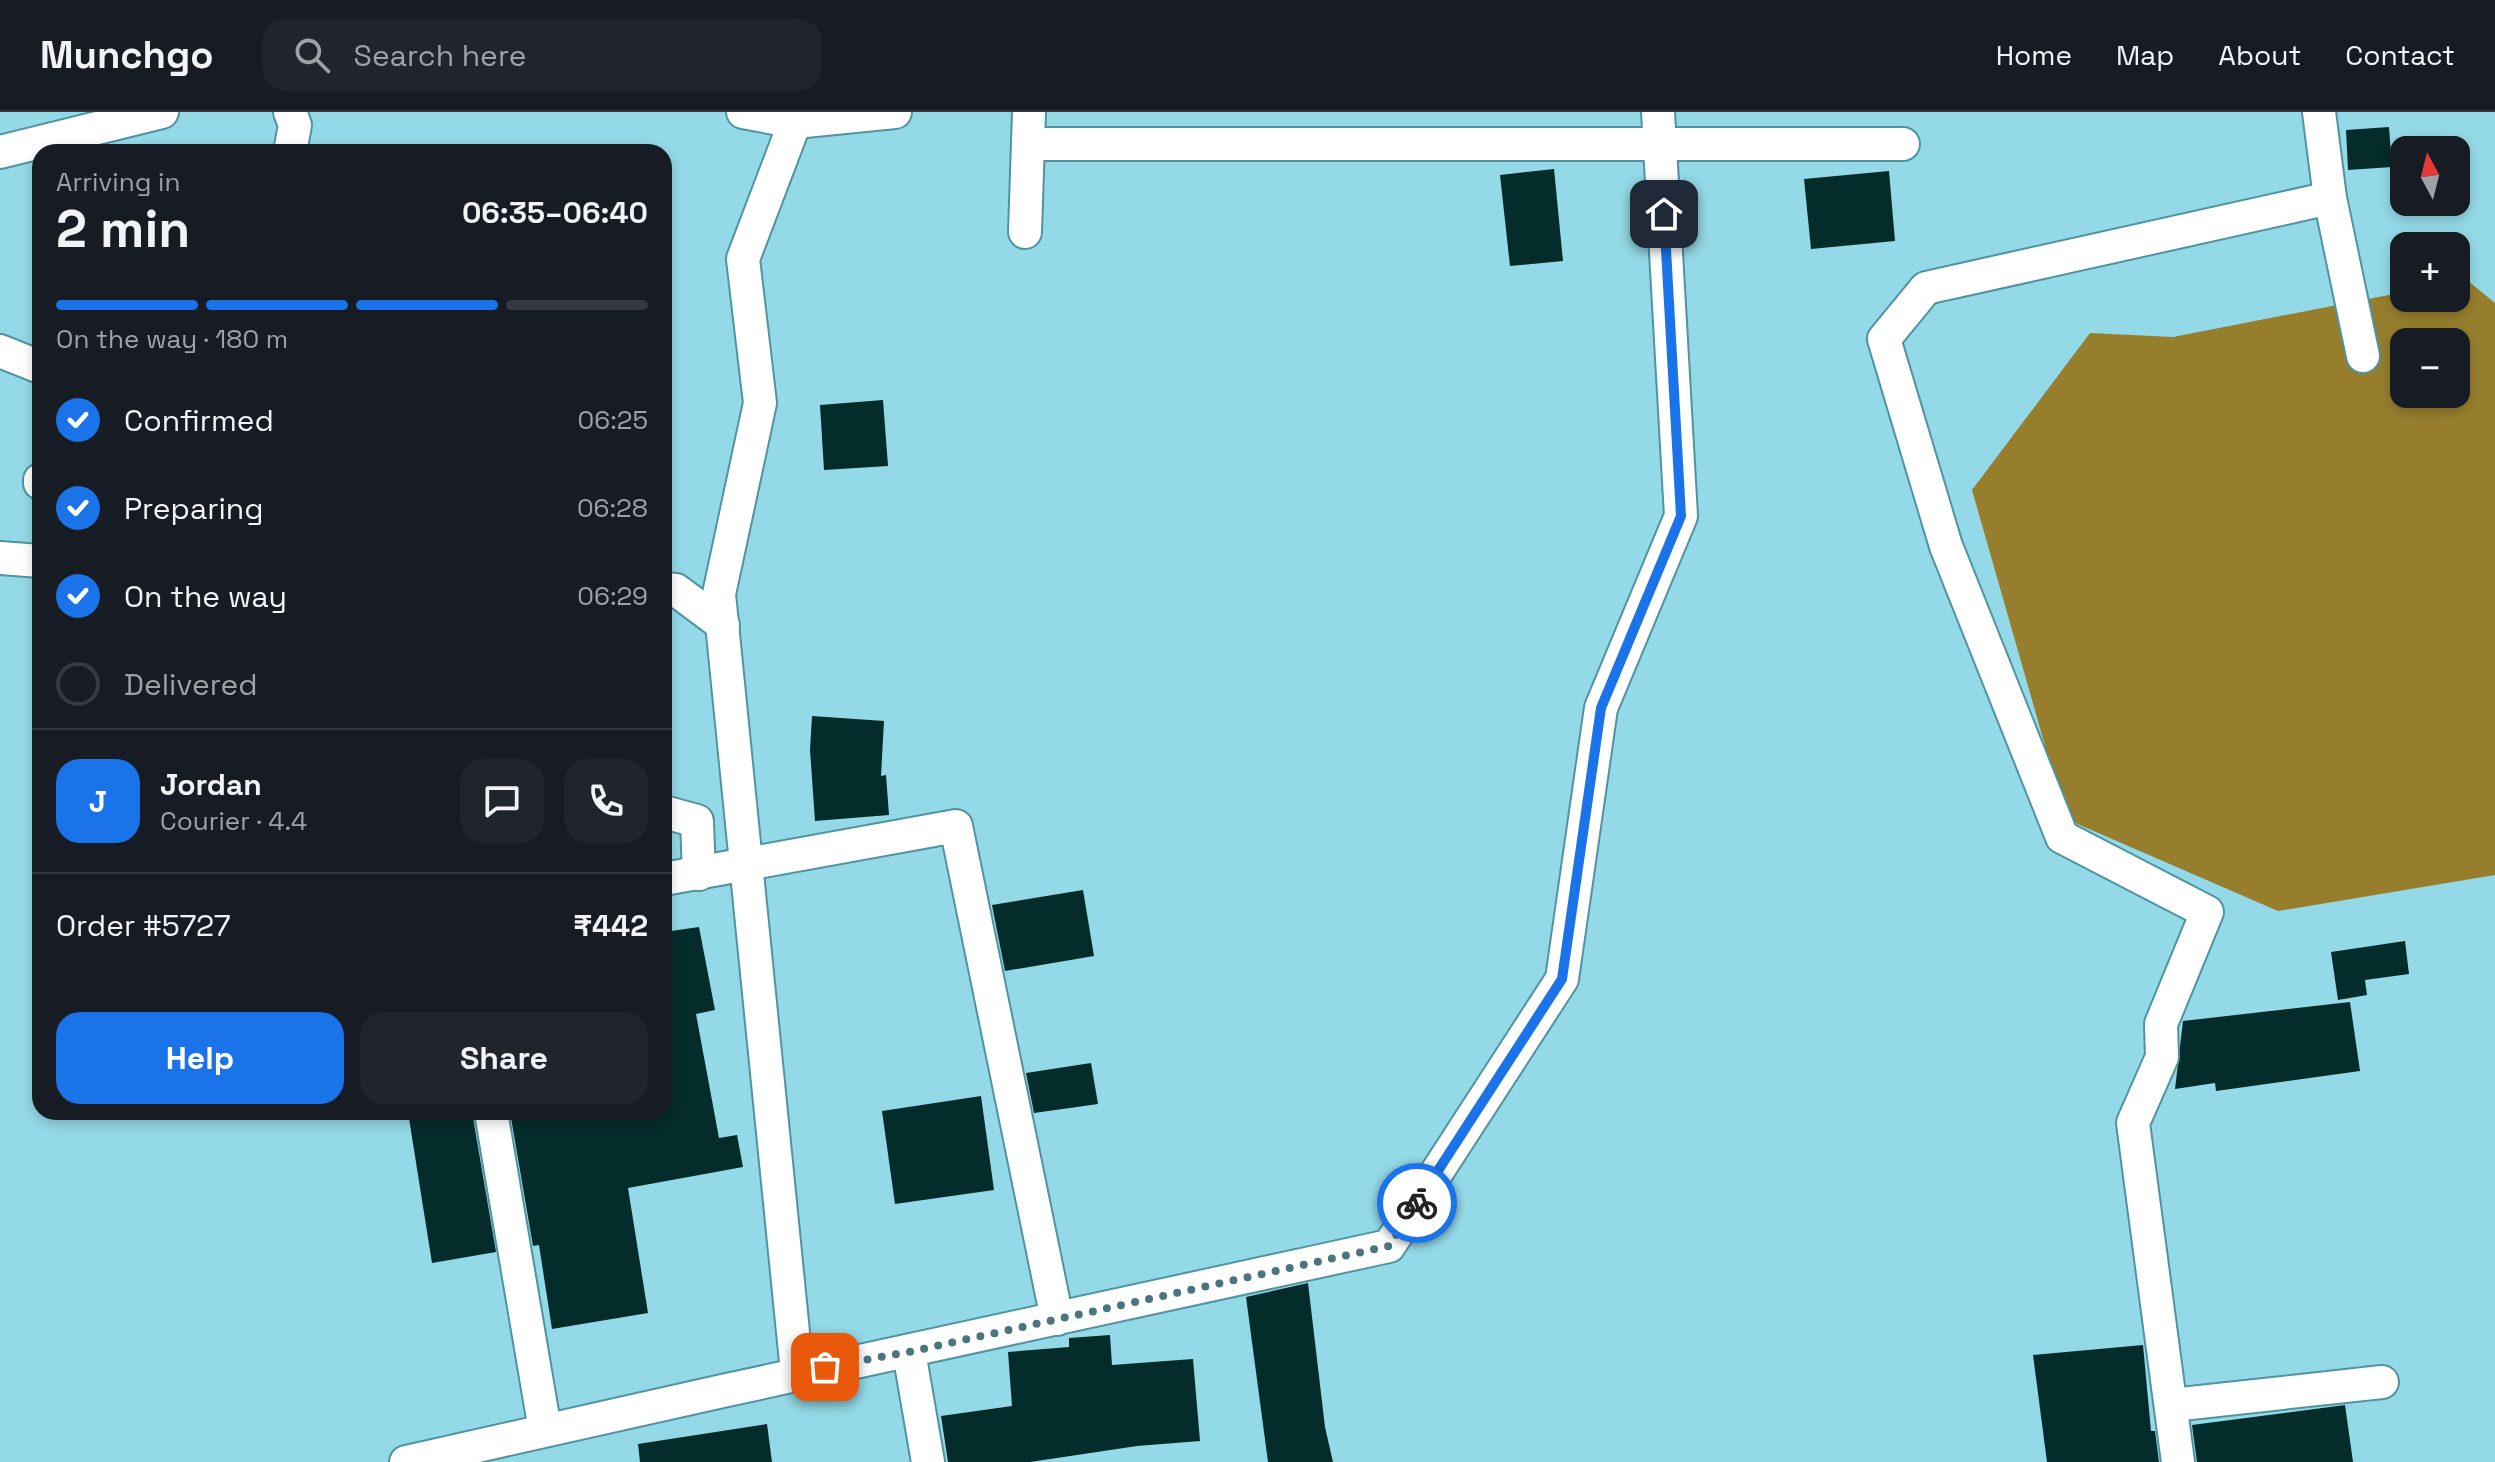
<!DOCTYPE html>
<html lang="en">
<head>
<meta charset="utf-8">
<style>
	:root { --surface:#171b24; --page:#20242c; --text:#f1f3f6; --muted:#9ea1a6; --line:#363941; --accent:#1a73e8 }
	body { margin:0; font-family:"Space Grotesk",sans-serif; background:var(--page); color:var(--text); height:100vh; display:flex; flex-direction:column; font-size:30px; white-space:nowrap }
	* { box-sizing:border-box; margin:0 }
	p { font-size:26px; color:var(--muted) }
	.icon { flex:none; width:44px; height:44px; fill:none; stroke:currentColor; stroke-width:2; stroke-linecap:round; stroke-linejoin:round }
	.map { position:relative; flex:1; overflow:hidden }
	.panel { position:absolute; left:32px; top:32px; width:640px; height:976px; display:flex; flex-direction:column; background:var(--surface); border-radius:24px; box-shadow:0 4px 12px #0003 }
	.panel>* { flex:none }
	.needle { width:52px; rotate:353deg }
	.fabs { position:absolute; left:2390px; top:24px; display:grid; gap:16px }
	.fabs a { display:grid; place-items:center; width:80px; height:80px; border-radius:16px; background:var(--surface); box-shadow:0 4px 12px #0003; font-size:40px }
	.pin { position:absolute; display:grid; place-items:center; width:68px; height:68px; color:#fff; margin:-34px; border-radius:16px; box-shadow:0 4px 12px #0006 }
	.courier { position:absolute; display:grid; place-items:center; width:80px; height:80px; margin:-40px; border:6px solid #1a73e8; border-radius:50%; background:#fff; color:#222; box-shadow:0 2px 10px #0007 }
	.headline em { font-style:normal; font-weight:700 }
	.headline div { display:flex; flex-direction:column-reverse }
	.headline { display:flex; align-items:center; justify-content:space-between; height:136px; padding:0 24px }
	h1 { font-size:52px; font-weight:700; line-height:60px }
	.bar { display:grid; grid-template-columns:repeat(4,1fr); gap:12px 8px; align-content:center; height:96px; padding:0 24px }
	.bar i { height:10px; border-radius:6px; background:var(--line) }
	.bar .selected { background:var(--accent) }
	.bar p { grid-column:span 4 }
	.line { display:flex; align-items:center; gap:20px; padding:0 24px; border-top:2px solid var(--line) }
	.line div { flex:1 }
	.round { display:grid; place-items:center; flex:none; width:84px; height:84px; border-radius:24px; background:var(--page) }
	ol { padding:0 24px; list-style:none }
	li { display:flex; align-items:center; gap:24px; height:88px }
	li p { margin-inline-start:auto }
	li .icon { padding:8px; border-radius:50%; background:var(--accent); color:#fff; stroke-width:4 }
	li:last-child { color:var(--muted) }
	li i { width:44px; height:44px; border:4px solid var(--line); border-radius:50% }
	.cta { display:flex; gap:16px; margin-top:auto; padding:16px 24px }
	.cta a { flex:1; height:92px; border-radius:24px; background:var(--accent); color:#fff; font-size:32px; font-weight:700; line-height:92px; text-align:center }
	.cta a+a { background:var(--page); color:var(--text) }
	header { display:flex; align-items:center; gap:48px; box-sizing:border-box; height:112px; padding:0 40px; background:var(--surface); border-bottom:2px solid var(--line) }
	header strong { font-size:38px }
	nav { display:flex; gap:44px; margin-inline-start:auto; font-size:28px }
	.search { width:560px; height:72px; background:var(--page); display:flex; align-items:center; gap:20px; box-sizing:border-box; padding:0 28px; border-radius:24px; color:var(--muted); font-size:30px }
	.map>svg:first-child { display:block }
	.water { fill:#967e2d; fill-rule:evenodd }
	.building { fill:#042c2a }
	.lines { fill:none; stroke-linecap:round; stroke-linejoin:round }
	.street-casing { stroke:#5094a1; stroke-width:36 }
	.street { stroke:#fff; stroke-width:32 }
	.done { stroke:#4c767f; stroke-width:8; stroke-dasharray:0 14.4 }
	.route { stroke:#1a73e8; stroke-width:10 }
</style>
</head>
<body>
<header>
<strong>Munchgo</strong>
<div class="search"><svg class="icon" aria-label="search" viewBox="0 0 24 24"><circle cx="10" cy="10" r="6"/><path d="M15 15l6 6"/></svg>Search here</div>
<nav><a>Home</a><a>Map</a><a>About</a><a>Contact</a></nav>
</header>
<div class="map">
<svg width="2495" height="1350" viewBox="0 0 2495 1350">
	<rect width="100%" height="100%" fill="#94d9e7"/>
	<path class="water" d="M 2467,168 L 2495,191 L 2495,763 L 2278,799 L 2066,707 L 1972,378 L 2090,221 L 2173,225 L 2404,180 L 2404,186 L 2456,186 L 2456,170 ZM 2404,230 L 2456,230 L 2456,282 L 2404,282 Z"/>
	<g class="building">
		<polygon points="2389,15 2392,55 2348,58 2346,18"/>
		<polygon points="1554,57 1563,149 1510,154 1500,63"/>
		<polygon points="1889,59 1895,129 1811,137 1804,67"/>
		<polygon points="883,288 888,354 824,358 820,293"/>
		<polygon points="812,604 884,609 881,664 886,663 889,703 815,709 810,638"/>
		<polygon points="1083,778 1094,844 1005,859 992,793"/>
		<polygon points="699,815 715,898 696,902 719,1026 737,1023 743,1055 628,1076 648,1201 552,1217 539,1133 533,1134 510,1000 664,1000 664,820"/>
		<polygon points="2405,829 2409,862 2365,868 2367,883 2338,888 2331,840"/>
		<polygon points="2350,890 2360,959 2216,979 2215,971 2175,977 2183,909"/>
		<polygon points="1091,951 1098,992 1034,1001 1026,961"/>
		<polygon points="981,984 994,1078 895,1092 882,999"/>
		<polygon points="408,1000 472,1000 496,1140 432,1151"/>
		<polygon points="1308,1171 1325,1315 1333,1350 1268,1350 1246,1185"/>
		<polygon points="1110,1223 1112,1253 1193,1247 1200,1329 1137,1334 1030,1350 948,1350 941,1304 1012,1294 1008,1240 1069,1235 1069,1226"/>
		<polygon points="2143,1233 2151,1319 2155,1319 2159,1350 2047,1350 2033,1243"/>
		<polygon points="2345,1293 2353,1350 2197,1350 2192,1313"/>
		<polygon points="767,1312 772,1350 640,1350 638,1332"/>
	</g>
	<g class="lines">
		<defs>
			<g id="street">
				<polyline points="743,0 795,10 895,0"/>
				<polyline points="2319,0 2330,86 2363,244"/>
				<polyline points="795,10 743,147 760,291 719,482 797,1260"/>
				<polyline points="1030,32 1903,32"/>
				<polyline points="0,40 162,0"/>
				<polyline points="290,40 295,13 290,0"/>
				<polyline points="1025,120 1029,0"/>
				<polyline points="0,239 40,255"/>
				<polyline points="40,368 40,371"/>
				<polyline points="0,446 40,449"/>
				<polyline points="664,477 676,478 723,513"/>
				<polyline points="664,700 697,709 699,762"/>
				<polyline points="664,767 956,714 1057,1207"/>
				<polyline points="491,1000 545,1318"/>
				<polyline points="909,1240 928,1350"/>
				<polyline points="2172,1293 2382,1270"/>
				<path d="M 406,1350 C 733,1275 1061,1206 1389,1134 L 1562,867 L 1601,596 L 1681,404 L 1658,0"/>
				<polyline points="2178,1350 2133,1011 2162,945 2161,912 2207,800 2062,725 1946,434 1884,227 1926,176 2330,86"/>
			</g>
		</defs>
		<use href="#street" class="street-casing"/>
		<use href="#street" class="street"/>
	</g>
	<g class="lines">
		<polyline class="done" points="825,1255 909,1240 1389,1134 1417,1091"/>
		<polyline class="route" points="1417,1091 1562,867 1601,596 1681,404 1664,102"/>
	</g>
</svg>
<div class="fabs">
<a><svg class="needle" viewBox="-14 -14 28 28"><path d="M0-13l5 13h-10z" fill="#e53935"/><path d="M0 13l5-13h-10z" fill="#9ea1a6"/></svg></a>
<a>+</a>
<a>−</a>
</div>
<div class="pin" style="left:825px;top:1255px;background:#ea580c"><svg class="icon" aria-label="bag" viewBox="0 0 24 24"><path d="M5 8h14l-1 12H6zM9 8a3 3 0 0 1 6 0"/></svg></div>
<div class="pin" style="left:1664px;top:102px;background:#1f2937"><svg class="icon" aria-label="home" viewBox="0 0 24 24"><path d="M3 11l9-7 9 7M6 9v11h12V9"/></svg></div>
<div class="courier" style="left:1417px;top:1091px"><svg class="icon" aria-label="bike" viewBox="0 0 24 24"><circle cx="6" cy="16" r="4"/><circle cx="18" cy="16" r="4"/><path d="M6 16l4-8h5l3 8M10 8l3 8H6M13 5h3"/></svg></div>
<section class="panel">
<div class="headline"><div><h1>2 min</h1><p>Arriving in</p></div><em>06:35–06:40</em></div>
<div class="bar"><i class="selected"></i><i class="selected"></i><i class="selected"></i><i></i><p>On the way · 180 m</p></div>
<ol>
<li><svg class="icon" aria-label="check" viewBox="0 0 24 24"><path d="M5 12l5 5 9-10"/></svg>Confirmed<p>06:25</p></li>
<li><svg class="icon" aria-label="check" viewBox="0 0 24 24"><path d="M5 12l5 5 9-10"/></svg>Preparing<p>06:28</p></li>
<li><svg class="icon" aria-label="check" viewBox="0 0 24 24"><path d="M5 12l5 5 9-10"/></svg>On the way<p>06:29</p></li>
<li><i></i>Delivered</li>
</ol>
<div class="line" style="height:144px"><b class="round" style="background:var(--accent);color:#fff">J</b><div><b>Jordan</b><p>Courier · 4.4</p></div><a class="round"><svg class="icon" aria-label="chat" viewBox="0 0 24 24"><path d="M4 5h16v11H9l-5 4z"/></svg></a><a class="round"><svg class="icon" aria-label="phone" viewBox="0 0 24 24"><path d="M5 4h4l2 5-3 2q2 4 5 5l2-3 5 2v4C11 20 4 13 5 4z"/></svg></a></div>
<div class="line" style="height:104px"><div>Order #5727</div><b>₹442</b></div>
<div class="cta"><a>Help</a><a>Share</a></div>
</section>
</div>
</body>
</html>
